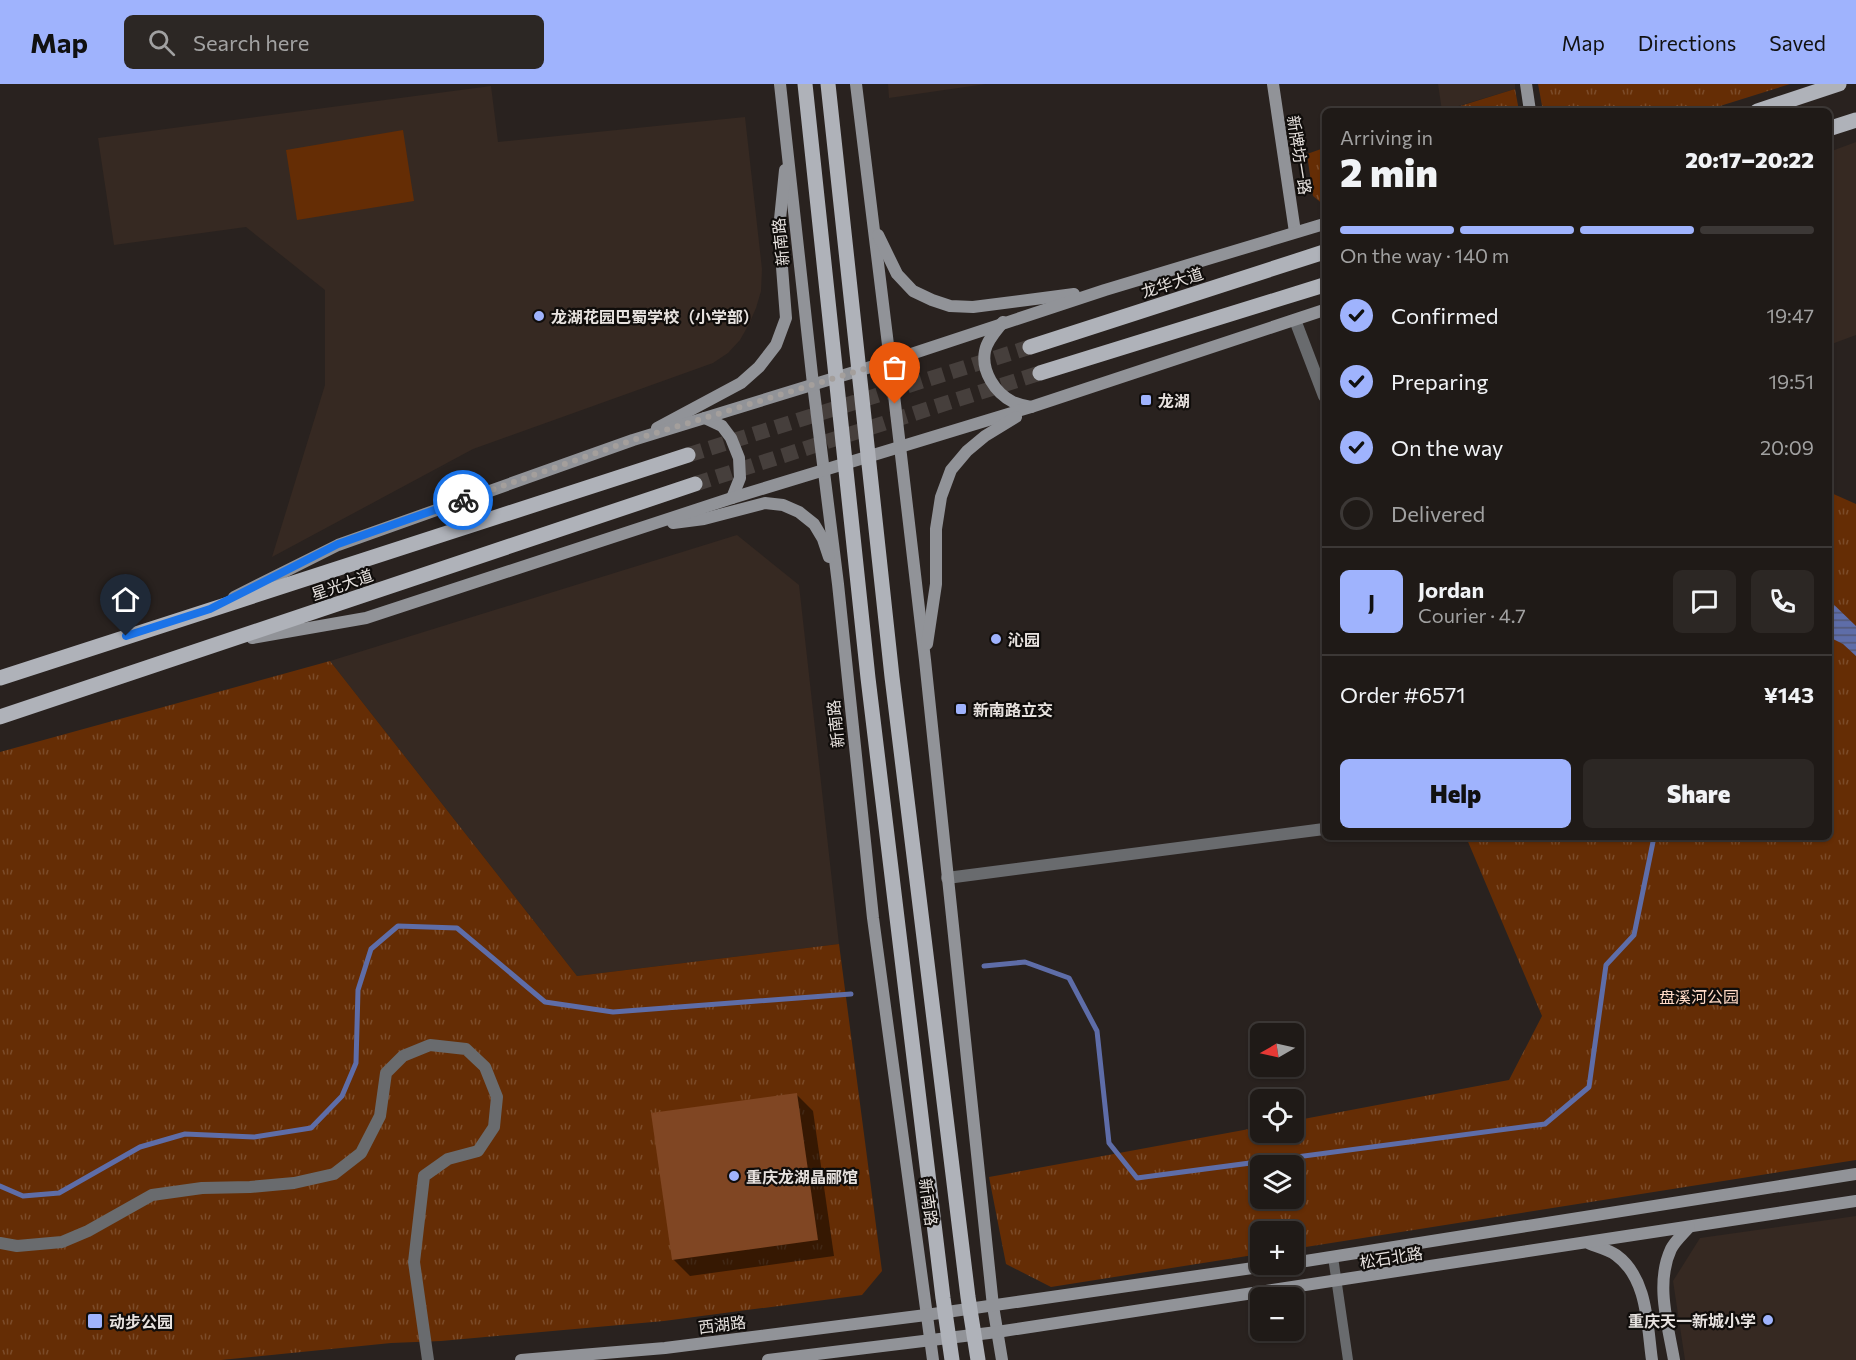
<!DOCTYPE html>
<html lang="en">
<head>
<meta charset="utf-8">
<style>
	:root { --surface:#1f1a17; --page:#2c2724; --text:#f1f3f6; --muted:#a1a1a1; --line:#3c3836; --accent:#9fb3fd }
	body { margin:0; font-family:Commissioner,"Noto Sans SC",sans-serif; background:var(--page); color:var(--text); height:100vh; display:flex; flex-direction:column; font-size:22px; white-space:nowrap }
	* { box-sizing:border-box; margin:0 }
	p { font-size:20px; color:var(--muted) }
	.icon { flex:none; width:33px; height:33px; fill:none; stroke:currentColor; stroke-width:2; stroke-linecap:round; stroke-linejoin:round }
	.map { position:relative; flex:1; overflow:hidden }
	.panel { position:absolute; left:1322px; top:24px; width:510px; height:732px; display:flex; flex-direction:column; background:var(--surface); border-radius:9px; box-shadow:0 2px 4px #0004,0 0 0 2px var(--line) }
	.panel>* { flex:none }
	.needle { width:39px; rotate:261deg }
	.tools { position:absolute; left:1250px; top:939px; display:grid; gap:12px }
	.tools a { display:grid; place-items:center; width:54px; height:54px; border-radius:9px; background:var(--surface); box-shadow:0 2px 4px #0004,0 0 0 2px var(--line); font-size:30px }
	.pin { position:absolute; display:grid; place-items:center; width:51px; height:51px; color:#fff; margin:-62px -26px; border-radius:50% 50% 50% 0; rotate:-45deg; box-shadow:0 0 6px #0007 }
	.pin .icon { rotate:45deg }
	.courier { position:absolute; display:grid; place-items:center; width:60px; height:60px; margin:-30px; border:4px solid #1a73e8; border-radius:50%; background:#fff; color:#222; box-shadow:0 2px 8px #0007 }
	.headline em { font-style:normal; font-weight:800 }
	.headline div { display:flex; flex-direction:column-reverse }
	.headline { display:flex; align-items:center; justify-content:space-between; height:102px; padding:0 18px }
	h1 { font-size:39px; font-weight:800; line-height:45px }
	.bar { display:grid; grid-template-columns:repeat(4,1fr); gap:9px 6px; align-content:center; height:72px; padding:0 18px }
	.bar i { height:8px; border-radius:4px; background:var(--line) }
	.bar .current { background:var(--accent) }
	.bar p { grid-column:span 4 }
	.line { display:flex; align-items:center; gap:15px; padding:0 18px; border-top:2px solid var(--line) }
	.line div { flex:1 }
	.round { display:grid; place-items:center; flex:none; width:63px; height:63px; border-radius:9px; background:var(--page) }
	ol { padding:0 18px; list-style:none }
	li { display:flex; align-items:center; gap:18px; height:66px }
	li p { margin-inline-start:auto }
	li .icon { padding:6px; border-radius:50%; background:var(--accent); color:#111; stroke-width:4 }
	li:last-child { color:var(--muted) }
	li i { width:33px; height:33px; border:3px solid var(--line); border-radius:50% }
	.button { display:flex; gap:12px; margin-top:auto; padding:12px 18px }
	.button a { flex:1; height:69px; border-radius:9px; background:var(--accent); color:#111; font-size:24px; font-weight:800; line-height:69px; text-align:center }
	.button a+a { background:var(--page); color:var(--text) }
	header { display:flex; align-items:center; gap:36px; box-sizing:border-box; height:84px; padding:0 30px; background:var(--accent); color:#111 }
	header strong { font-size:28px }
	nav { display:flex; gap:33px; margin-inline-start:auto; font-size:21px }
	.search { width:420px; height:54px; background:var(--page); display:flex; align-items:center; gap:15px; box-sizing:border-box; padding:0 21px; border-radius:9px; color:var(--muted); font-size:22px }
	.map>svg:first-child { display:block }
	.built { fill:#362922 }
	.grass { fill:#652d05 }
	.park { fill:url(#park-tufts); fill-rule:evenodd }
	.water { fill:url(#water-rules) }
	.shadow { fill:#0007 }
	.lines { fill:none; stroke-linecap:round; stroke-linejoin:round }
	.stream { stroke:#5e6da8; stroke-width:5 }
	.building { fill:#804623 }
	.primary-tunnel { stroke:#463f3c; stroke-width:15; stroke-dasharray:15 8; stroke-linecap:butt }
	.lane { stroke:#696b6e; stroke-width:10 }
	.street { stroke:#696b6e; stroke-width:12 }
	.secondary { stroke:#919398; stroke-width:12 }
	.primary { stroke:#afb2b9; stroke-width:15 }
	.primary-bridge { stroke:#afb2b9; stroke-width:15 }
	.done { stroke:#a49f9c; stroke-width:6; stroke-dasharray:0 10.8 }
	.route { stroke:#1a73e8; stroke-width:8 }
	.poi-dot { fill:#9fb3fd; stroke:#100d0b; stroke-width:2 }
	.labels { text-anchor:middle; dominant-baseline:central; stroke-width:4.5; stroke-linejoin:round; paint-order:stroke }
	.street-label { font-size:16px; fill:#e7e2df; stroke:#100d0b }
	.poi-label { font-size:16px; font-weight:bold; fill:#e7e2df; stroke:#100d0b; text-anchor:start }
	.park-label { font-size:16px; fill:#ffdac6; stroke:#100d0b }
</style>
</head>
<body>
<header>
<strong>Map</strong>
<div class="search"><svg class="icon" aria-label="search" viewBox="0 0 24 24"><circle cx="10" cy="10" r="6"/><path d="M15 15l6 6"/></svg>Search here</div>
<nav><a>Map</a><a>Directions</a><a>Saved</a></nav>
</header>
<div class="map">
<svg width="1856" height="1276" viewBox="0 0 1856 1276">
	<defs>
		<pattern id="park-tufts" width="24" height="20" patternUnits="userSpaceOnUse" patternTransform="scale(1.5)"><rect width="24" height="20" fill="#652d05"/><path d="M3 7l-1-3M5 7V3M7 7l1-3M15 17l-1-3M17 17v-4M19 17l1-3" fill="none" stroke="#7b4b29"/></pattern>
		<pattern id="water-rules" width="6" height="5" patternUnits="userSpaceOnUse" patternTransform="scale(1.5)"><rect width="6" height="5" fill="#5e6da8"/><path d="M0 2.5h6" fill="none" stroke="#525876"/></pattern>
	</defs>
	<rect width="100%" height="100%" fill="#29221f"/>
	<g class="built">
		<polygon points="888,0 986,0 889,14"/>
		<polygon points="1438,0 1515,0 1515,5 1442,27"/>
		<polygon points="491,2 498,58 745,33 762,185 761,207 756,224 749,240 740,256 728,269 713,279 473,365 272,473 325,301 325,206 246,143 114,161 98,54"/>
		<polygon points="1856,58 1856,251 1829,261 1829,68"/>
		<polygon points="737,451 799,501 839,860 577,892 330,577"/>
		<polygon points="1856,1132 1856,1276 1685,1276 1673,1197 1700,1154"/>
	</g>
	<polygon class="grass" points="403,46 414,117 297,136 286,66"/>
	<g class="park">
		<polygon points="1538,0 1790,0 1704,27 1543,27"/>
		<polygon points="1515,5 1519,27 1444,27"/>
		<polygon points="1324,64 1324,121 1313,112 1307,70"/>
		<path d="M 1829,408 L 1856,420 L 1856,1076 L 1293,1165 L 1293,1148 L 1260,1148 L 1260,1170 L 1051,1203 L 1006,1180 L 989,1093 L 1260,1043 L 1260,1048 L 1293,1048 L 1293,1037 L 1509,996 L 1542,932 L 1466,753 L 1828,753 ZM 1260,1082 L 1293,1082 L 1293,1114 L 1260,1114 Z"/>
		<polygon points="330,577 577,892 839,860 882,1187 862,1211 664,1237 441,1257 391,1259 221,1276 0,1276 0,668"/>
	</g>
	<polygon class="water" points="1828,515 1856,542 1856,572 1843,560 1829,553"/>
	<polygon class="shadow" points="796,1010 813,1027 834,1172 690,1192 673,1175"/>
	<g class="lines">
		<g class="stream">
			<polyline points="984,882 1025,878 1069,894 1097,947 1109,1059 1137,1094 1545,1040 1589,1003 1606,881 1634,851 1654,753"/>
			<polyline points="0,1102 23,1112 59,1109 140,1063 185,1050 254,1053 311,1044 342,1012 356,979 358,906 371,865 398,842 457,844 545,918 613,928 851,910"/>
		</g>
	</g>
	<polygon class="building" points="797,1009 818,1156 672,1176 651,1029"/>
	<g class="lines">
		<g class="primary-tunnel">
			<polyline points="688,371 1030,263"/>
			<polyline points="695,400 1040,289"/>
		</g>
		<polyline class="lane" points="1333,1173 1348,1276"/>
		<g class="street">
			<polyline points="1295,236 1324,312"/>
			<polyline points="947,794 1324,745"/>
			<polyline points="0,1159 17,1162 62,1158 88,1147 152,1111 202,1104 250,1103 294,1099 334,1090 361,1069 380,1032 386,989 403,972 430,961 466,965 485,983 497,1013 494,1043 478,1067 448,1075 424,1092 414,1178 428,1276"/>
		</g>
		<g class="secondary">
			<polyline points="780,0 813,300 838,500 873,834 933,1276"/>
			<polyline points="856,0 890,277 925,576 993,1222 1002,1276"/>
			<polyline points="1273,0 1295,148"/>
			<polyline points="1526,0 1530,27"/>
			<polyline points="878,151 897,190 913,207 932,216 950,222 973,223 1074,210"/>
			<path d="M 1003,238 C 996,247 987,256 985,267 C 981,287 995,309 1013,318 C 1018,320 1025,322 1031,323"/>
			<polyline points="705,334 722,342 731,354 739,374 740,394 732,414"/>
			<polyline points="657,344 741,299 759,283 776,261 786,234 779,145 785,86"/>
			<polyline points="673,439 704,435 765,419 783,421 799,428 814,440 823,455 829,473"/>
			<polyline points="234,513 338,461 633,356 890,277 1105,206 1324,140"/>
			<polyline points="252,554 366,534 732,414 1031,323 1324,226"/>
			<polyline points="927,560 936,500 936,445 941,413 951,386 967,367 985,352 1016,333"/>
			<path d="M 1590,1160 C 1598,1163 1609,1166 1616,1171 C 1648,1194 1647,1241 1652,1276"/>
			<polyline points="1293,1179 1856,1090"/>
			<polyline points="521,1276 665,1264 926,1231 1281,1180"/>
			<polyline points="768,1276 997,1248 1856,1117"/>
			<path d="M 1674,1276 C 1668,1241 1655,1199 1671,1165 C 1675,1157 1683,1150 1689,1143"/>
		</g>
		<g class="primary">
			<polyline points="1757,27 1839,0"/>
			<polyline points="1828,45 1856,36"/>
			<polyline points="1030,263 1324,168"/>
			<polyline points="1040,289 1324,201"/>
			<polyline points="0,594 688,371"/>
			<polyline points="0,633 695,400"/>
		</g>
		<g class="primary-bridge">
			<polyline points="805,0 868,594 943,1214 952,1276"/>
			<polyline points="828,0 892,593 968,1213 978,1276"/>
		</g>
	</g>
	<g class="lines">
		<polyline class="done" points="463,416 633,356 890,277 895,320"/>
		<polyline class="route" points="126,552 210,525 338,460 463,416"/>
	</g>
	<g class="poi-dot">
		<circle cx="539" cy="232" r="6"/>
		<rect x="1140" y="310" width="12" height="12" rx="3"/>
		<circle cx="996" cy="555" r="6"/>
		<rect x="955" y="619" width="12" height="12" rx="3"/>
		<circle cx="734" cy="1092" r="6"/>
		<circle cx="1768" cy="1236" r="6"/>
		<rect x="87" y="1229" width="16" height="16" rx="3"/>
	</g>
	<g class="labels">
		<g class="street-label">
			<text transform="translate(1300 71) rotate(81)">新牌坊一路</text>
			<text transform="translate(780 158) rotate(-96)">新南路</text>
			<text transform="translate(1172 198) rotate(-18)">龙华大道</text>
			<text transform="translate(342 500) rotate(-19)">星光大道</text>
			<text transform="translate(835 640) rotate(-96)">新南路</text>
			<text transform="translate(929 1118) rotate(82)">新南路</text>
			<text transform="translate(1391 1173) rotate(-9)">松石北路</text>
			<text transform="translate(722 1240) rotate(-7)">西湖路</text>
		</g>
		<g class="poi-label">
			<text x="551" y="232">龙湖花园巴蜀学校（小学部）</text>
			<text x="1158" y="316">龙湖</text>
			<text x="1008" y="555">沁园</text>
			<text x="973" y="625">新南路立交</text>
			<text x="746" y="1092">重庆龙湖晶郦馆</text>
			<text x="1756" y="1236" text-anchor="end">重庆天一新城小学</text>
			<text x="109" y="1237">动步公园</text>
		</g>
		<g class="park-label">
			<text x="1699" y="912">盘溪河公园</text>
		</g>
	</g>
</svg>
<div class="tools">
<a><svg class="needle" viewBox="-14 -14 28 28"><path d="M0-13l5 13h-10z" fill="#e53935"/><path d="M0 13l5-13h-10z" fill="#a1a1a1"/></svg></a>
<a><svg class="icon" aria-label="locate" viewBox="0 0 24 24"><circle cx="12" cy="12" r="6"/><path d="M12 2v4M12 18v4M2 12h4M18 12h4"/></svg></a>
<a><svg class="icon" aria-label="layers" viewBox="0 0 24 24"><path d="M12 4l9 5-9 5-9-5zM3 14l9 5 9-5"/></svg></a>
<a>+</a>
<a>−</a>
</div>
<div class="pin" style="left:895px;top:320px;background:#ea580c"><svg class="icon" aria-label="bag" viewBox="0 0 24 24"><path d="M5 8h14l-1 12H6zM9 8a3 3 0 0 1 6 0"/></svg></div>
<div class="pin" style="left:126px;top:552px;background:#1f2937"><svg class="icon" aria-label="home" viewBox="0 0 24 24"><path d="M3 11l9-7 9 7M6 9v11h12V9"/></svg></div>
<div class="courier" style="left:463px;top:416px"><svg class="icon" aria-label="bike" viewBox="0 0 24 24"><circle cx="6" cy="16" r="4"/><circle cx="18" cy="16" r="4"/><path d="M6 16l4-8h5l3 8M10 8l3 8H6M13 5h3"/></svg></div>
<section class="panel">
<div class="headline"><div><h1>2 min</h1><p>Arriving in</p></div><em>20:17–20:22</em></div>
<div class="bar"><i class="current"></i><i class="current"></i><i class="current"></i><i></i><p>On the way · 140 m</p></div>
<ol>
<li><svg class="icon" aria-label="check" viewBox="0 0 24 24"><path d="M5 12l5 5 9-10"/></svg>Confirmed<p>19:47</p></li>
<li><svg class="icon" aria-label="check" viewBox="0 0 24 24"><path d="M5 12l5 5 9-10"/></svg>Preparing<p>19:51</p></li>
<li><svg class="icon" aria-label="check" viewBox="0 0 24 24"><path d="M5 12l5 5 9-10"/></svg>On the way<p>20:09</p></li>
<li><i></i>Delivered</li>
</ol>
<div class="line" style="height:108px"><b class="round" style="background:var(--accent);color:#111">J</b><div><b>Jordan</b><p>Courier · 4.7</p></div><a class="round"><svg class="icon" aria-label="chat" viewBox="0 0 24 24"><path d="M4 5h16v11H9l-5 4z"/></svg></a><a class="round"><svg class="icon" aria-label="phone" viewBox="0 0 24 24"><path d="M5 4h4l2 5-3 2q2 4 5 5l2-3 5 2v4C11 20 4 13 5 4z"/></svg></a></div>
<div class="line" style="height:78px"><div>Order #6571</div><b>¥143</b></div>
<div class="button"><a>Help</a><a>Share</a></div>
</section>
</div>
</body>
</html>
